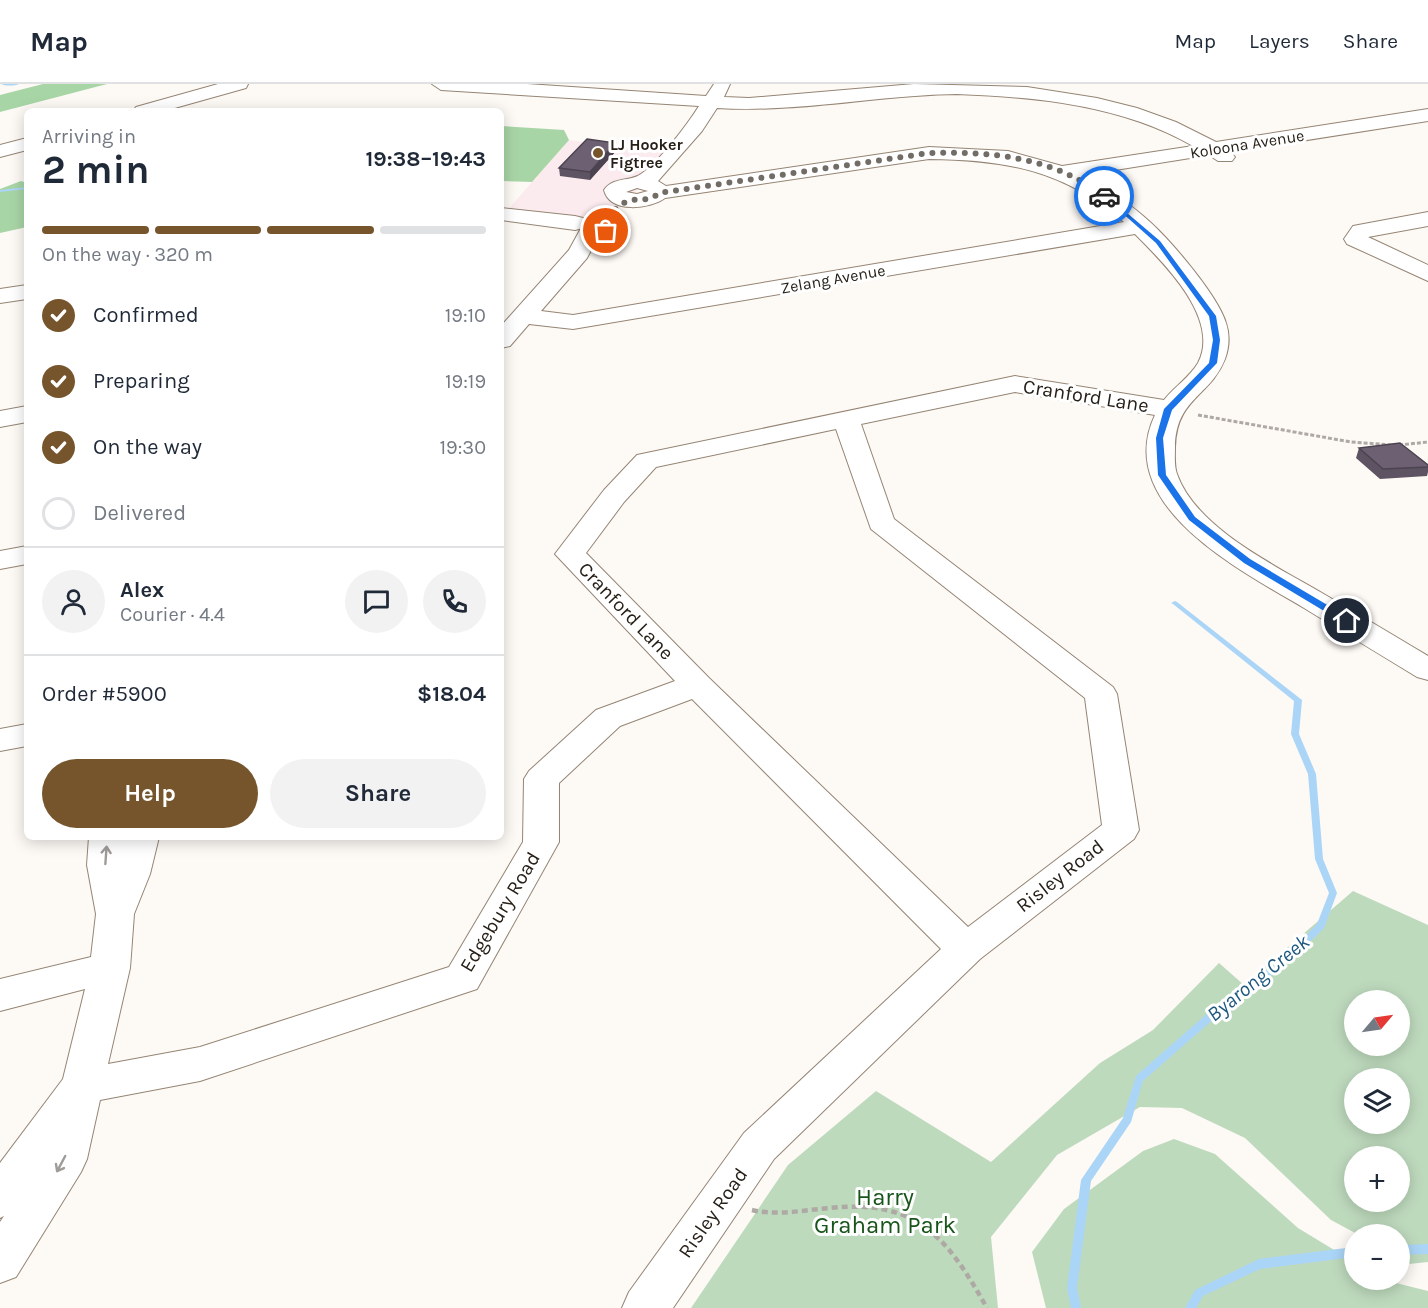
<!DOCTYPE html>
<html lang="en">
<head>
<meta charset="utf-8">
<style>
	:root { --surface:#fff; --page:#f2f2f3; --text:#1f2937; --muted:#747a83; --line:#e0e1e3; --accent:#76552c }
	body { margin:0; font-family:Karla,sans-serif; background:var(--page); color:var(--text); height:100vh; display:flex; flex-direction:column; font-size:22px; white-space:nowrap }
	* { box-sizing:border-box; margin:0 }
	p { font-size:20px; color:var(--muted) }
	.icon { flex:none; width:33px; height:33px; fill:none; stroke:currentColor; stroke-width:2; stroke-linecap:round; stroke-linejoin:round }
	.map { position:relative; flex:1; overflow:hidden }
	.panel { position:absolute; left:24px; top:24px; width:480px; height:732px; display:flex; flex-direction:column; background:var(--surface); border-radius:9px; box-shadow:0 3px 15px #0003 }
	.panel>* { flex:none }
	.needle { width:39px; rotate:61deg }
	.buttons { position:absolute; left:1344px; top:906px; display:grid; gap:12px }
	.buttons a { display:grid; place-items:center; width:66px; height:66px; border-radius:50%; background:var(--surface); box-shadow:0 3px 15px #0003; font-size:30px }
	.pin { position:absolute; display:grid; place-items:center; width:51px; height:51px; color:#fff; margin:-26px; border:3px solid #fff; border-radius:50%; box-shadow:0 2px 6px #0007 }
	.courier { position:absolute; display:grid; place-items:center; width:60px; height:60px; margin:-30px; border:4px solid #1a73e8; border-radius:50%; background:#fff; color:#222; box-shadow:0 2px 8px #0007 }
	.headline em { font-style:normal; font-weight:700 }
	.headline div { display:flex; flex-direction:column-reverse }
	.headline { display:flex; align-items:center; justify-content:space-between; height:102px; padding:0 18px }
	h1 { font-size:39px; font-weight:700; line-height:45px }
	.bar { display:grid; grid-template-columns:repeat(4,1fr); gap:9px 6px; align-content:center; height:72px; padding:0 18px }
	.bar i { height:8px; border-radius:4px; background:var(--line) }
	.bar .active { background:var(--accent) }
	.bar p { grid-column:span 4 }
	.line { display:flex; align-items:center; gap:15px; padding:0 18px; border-top:2px solid var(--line) }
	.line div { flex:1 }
	.round { display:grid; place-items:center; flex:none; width:63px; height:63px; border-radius:32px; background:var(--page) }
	ol { padding:0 18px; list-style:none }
	li { display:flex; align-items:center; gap:18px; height:66px }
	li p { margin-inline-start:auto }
	li .icon { padding:6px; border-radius:50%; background:var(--accent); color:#fff; stroke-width:4 }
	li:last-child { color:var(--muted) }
	li i { width:33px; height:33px; border:3px solid var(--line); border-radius:50% }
	.primary-button { display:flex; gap:12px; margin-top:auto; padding:12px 18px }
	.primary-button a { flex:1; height:69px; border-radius:36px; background:var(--accent); color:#fff; font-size:24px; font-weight:700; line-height:69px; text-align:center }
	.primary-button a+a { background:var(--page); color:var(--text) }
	header { display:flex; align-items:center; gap:36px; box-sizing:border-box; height:84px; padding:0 30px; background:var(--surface); border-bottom:2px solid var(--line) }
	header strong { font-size:28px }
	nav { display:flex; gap:33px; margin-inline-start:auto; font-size:21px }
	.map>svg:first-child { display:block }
	.commercial { fill:#fbebef }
	.green { fill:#bedabd; fill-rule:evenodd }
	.forest { fill:#a8d5a6 }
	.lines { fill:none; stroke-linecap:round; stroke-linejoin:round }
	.stream { fill:#abd5f7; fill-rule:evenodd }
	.minor-casing { stroke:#958574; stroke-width:2 }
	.path-far1 { stroke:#aea9a4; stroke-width:3; stroke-dasharray:4 2; stroke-linecap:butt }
	.path { stroke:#aea9a4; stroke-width:4.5; stroke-dasharray:6 4; stroke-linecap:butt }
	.minor { fill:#fff; fill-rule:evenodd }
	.wall { fill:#5e5362 }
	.shaded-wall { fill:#4c4350 }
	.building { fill:#6d6072; stroke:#4c4350; stroke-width:1.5 }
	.oneway { stroke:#9e9b98 }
	.route { fill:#1a73e8 }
	.done { stroke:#726c66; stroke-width:6; stroke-dasharray:0 10.8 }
	.poi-dot { fill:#76552c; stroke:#fff; stroke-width:2 }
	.labels { text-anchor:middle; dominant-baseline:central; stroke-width:6; stroke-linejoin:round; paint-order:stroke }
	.far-poi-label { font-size:16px; font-weight:bold; fill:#272019; stroke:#fff; text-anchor:start }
	.far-street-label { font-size:16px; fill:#272019; stroke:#fff }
	.street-label { font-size:20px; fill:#272019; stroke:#fff }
	.water-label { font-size:21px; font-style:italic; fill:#1d577f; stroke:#fff }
	.near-park-label { font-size:24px; fill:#18551a; stroke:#fff }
</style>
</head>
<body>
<header>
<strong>Map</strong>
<nav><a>Map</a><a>Layers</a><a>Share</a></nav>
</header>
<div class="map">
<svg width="1428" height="1224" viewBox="0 0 1428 1224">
	<rect width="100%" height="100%" fill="#fdf9f5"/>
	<polygon class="commercial" points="569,56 664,69 630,116 603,135 578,137 504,130"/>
	<g class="green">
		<path d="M 1353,807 L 1428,841 L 1428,1178 L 1409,1180 L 1400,1175 L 1400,1150 L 1357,1150 L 1331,1136 L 1245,1054 L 1182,1024 L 1140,1023 L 1057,1071 L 991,1153 L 998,1224 L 691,1224 L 788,1081 L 876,1007 L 991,1078 L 1100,979 L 1153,946 L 1219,879 L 1244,901 ZM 1354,916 L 1400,916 L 1400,962 L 1354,962 ZM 1354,994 L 1400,994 L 1400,1040 L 1354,1040 ZM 1354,1072 L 1400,1072 L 1400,1118 L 1354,1118 Z"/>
		<polygon points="1174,1055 1215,1070 1298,1144 1354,1178 1354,1196 1384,1196 1428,1207 1428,1224 1046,1224 1032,1168 1064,1125 1143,1067"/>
	</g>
	<g class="forest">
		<polygon points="43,0 107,0 0,28 0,11"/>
		<polygon points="501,42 564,46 569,56 532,98 501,97"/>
		<polygon points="21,97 27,99 27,143 0,149 0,105"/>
	</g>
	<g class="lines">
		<g class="stream">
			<path d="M 1,0 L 19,0 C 15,2 5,2 1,0 Z"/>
			<polygon points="27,103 27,105 0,108 0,106"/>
			<polygon points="1175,517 1177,518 1302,616 1299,650 1316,690 1323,775 1337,809 1324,844 1293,875 1216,933 1143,997 1131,1038 1091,1097 1077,1204 1081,1224 1071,1224 1067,1204 1081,1096 1123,1034 1136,992 1210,927 1287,871 1317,840 1329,809 1315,775 1308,690 1291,650 1294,617 1173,520 1171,519"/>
			<polygon points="1428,1160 1428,1170 1400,1171 1400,1161"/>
			<polygon points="1354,1163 1354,1173 1260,1185 1203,1212 1196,1224 1185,1224 1195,1206 1259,1175"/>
		</g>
		<defs>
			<g id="minor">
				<polygon points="218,0 248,0 246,4 164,27 133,27 136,23"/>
				<path d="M 432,0 L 527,0 L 706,12 L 714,0 L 730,0 L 724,13 L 749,14 L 914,0 L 1027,3 L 1097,14 L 1137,24 L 1176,38 L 1216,58 L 1428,25 L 1428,37 L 1231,68 L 1235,73 L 1232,77 L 1218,77 L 1209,71 L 1084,91 C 1107,105 1131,120 1150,138 C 1172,158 1218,212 1226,239 C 1230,251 1229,264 1225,275 C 1210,313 1176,314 1175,363 C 1175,372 1174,382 1177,390 C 1196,444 1276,482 1322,509 C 1358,530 1393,551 1428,572 L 1428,596 L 1417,593 C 1379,570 1341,547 1304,524 C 1242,487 1112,422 1155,331 L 1015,308 L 861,340 L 894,435 L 1113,603 L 1117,610 L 1139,746 L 1134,755 L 980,875 L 774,1075 L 673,1224 L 622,1224 L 629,1208 L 744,1049 L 941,865 L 692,615 L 620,642 L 559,699 L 559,758 L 477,905 L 200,997 L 100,1016 L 87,1075 L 81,1088 L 16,1193 L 0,1199 L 0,1138 L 4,1132 L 0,1134 L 0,1079 L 63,995 L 85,905 L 0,927 L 0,895 L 91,873 L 96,830 L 87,781 L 89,753 L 159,753 L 150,790 L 134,830 L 130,884 L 108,980 L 200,963 L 449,883 L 523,758 L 524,695 L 529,687 L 596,626 L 675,597 L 555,470 L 604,406 L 637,371 L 1015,292 L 1164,316 C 1174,303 1190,293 1198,279 C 1221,235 1164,179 1135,150 L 573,245 L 529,240 L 510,262 L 501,264 L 501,242 L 569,166 L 580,146 L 596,146 L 599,151 L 587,174 L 541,227 L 573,231 L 1124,138 C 1063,86 1008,76 929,75 L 665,114 C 650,125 610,130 604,106 C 614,92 630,98 641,90 C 659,78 687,41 699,22 L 441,6 ZM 957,10 C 1037,13 1122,21 1193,62 L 1062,82 L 1008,67 L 929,63 L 666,102 L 658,97 L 702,47 L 717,24 C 798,29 877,11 957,10 ZM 637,104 L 648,107 L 637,110 L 626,108 ZM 836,345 L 871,445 L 1085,614 L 1102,741 L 968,843 L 709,594 L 586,469 L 624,418 L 656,383 Z"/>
				<polygon points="27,54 27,66 0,73 0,61"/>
				<polygon points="501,124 575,132 583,134 586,139 583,144 575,146 501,136"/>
				<polygon points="1428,128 1428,142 1368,153 1428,181 1428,197 1347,160 1344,155 1353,142"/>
				<polygon points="27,201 27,215 0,219 0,205"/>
				<polygon points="27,322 27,338 0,343 0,327"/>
				<polygon points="27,462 27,480 0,485 0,467"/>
				<polygon points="27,640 27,662 0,667 0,645"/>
			</g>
		</defs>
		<use href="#minor" class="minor-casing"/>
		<g class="path-far1">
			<polyline points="1198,331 1351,358 1392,361"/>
			<polyline points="1399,361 1428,358"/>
		</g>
		<path class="path" d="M 752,1126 C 777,1132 804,1126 830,1124 C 917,1115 947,1153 987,1224"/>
		<use href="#minor" class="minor"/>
	</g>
	<g class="wall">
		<polygon points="615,59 616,67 590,96 560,92 559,84"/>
		<polygon points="1359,364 1428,381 1428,388 1427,392 1380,395 1356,374"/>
	</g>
	<polygon class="shaded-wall" points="615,59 616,67 590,96 590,88"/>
	<g class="building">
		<polygon points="587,55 615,59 590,88 559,84"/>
		<polygon points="1400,359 1428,381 1428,383 1383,385 1359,364"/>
	</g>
	<defs><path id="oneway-shaft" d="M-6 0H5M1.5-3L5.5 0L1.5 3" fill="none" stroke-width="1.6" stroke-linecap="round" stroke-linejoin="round" transform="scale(1.5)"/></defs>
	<g class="oneway">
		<use href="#oneway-shaft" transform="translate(106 771) rotate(-86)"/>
		<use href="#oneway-shaft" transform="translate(61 1080) rotate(118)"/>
	</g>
	<polygon class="route" points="1102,111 1106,111 1160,157 1216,232 1220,256 1217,279 1172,326 1163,354 1166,391 1195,433 1250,475 1351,535 1351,539 1344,539 1244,479 1189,436 1158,391 1156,354 1164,325 1209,279 1213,256 1209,232 1156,159"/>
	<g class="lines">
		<path class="done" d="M 606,147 L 610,141 L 603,135 C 610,130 622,118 631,116 C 642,115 650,117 659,109 L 929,69 C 991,67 1053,73 1104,112"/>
	</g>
	<circle class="poi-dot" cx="598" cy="69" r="6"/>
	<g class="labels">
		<g class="far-poi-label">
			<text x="610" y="60">LJ Hooker<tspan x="610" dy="18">Figtree</tspan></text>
		</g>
		<g class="far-street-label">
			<text transform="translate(1247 60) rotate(-9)">Koloona Avenue</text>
			<text transform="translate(833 195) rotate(-10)">Zelang Avenue</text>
		</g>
		<g class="street-label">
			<text transform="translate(1086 312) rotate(9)">Cranford Lane</text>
			<text transform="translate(626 527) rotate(46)">Cranford Lane</text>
			<text transform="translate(1060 792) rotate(-38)">Risley Road</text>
			<text transform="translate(500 828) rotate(-59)">Edgebury Road</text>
			<text transform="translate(713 1129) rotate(-55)">Risley Road</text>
		</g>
		<g class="water-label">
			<text transform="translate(1258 894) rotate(-39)">Byarong Creek</text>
		</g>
		<g class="near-park-label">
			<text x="885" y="1113">Harry<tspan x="885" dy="28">Graham Park</tspan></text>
		</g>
	</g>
</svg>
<div class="buttons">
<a><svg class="needle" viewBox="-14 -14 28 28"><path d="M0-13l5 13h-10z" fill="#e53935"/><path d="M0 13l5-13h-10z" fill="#747a83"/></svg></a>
<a><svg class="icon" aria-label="layers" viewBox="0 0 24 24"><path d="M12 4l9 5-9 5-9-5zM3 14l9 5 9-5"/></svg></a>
<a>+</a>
<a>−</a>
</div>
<div class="pin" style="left:606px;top:147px;background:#ea580c"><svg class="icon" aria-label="bag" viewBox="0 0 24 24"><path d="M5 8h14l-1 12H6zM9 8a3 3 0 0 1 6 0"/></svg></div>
<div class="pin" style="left:1347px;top:537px;background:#1f2937"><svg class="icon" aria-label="home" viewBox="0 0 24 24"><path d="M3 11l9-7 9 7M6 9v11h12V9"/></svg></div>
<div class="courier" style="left:1104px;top:112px"><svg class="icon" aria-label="car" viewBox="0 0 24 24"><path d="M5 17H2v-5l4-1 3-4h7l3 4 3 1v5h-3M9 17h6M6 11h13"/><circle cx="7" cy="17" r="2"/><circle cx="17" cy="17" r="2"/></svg></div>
<section class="panel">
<div class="headline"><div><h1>2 min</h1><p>Arriving in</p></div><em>19:38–19:43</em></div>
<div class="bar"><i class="active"></i><i class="active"></i><i class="active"></i><i></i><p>On the way · 320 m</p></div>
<ol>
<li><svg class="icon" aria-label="check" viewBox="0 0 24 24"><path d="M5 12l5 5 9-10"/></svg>Confirmed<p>19:10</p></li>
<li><svg class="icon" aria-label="check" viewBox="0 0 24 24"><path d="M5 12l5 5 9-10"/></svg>Preparing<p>19:19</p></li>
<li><svg class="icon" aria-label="check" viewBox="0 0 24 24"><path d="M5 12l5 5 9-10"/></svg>On the way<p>19:30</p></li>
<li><i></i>Delivered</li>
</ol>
<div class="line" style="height:108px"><a class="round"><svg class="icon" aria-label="person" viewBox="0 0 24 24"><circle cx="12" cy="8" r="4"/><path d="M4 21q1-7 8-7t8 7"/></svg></a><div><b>Alex</b><p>Courier · 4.4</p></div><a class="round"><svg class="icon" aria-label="chat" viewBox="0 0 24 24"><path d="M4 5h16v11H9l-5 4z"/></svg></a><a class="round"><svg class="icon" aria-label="phone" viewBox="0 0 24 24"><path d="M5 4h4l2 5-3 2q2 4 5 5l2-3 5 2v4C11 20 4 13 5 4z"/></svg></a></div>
<div class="line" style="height:78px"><div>Order #5900</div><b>$18.04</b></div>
<div class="primary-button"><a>Help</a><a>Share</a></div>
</section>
</div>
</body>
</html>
